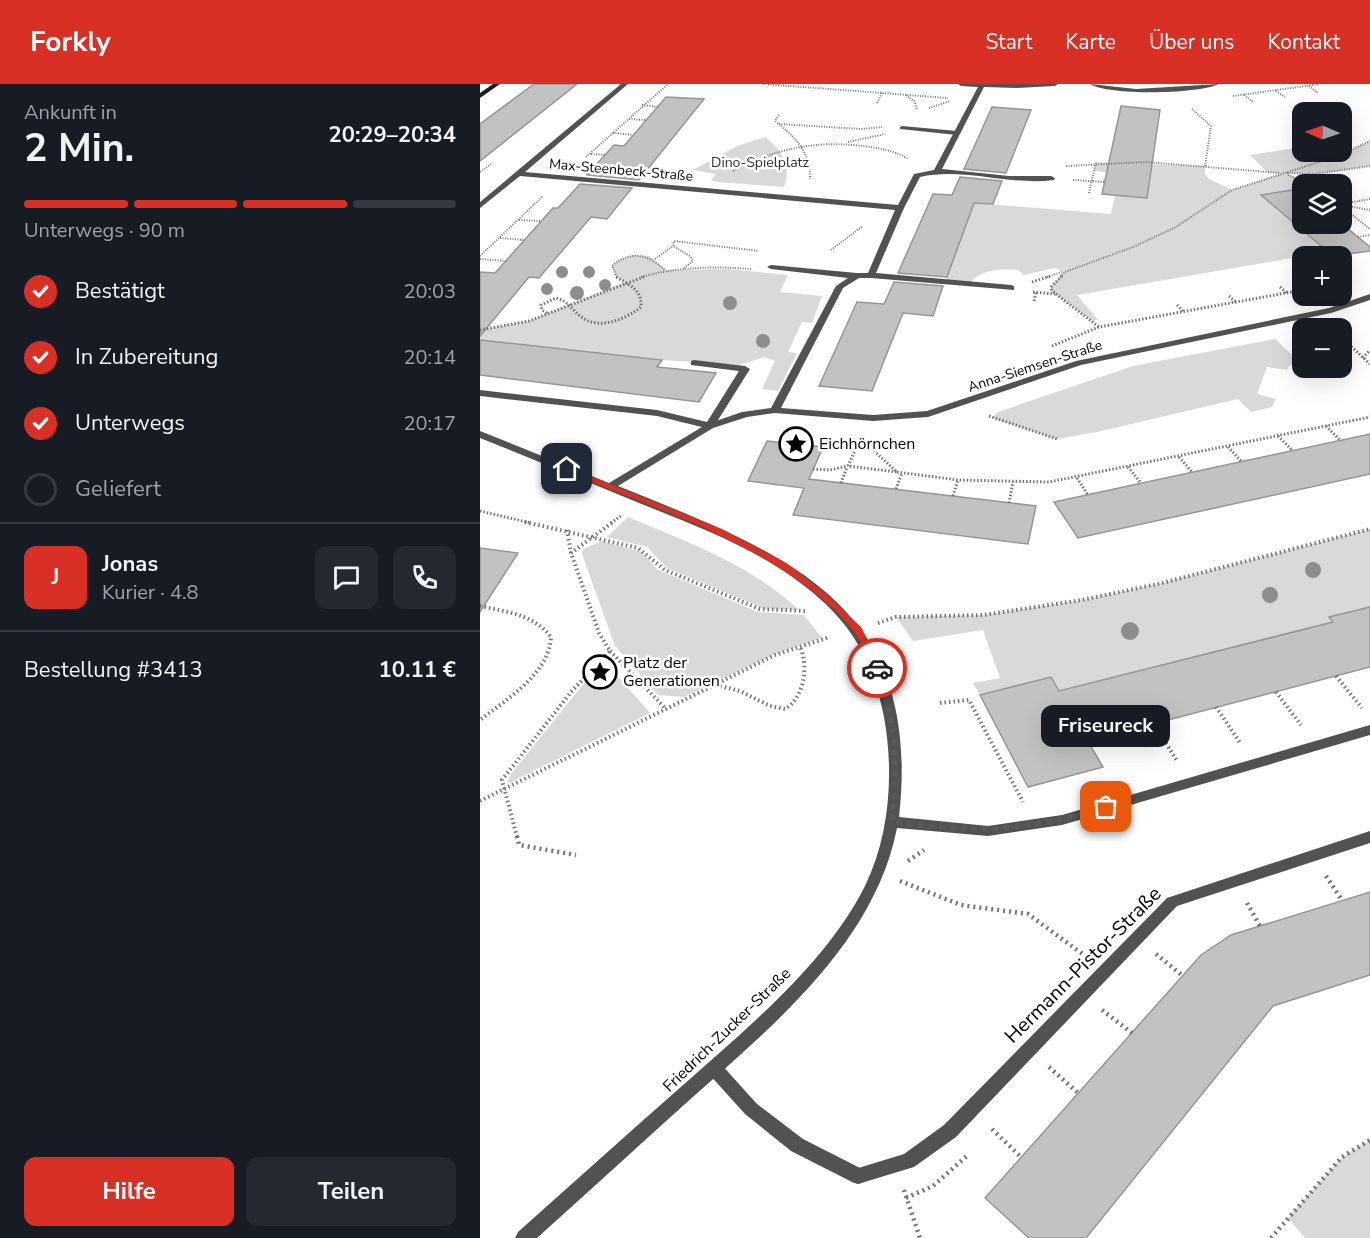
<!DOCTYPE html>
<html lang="de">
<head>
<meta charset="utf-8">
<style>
	:root { --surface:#171b24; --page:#242831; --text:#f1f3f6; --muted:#9ea1a6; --line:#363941; --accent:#d93025 }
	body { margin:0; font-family:"Nunito Sans",sans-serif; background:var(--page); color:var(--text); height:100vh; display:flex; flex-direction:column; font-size:22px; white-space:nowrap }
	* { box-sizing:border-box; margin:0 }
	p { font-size:20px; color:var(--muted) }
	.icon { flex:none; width:33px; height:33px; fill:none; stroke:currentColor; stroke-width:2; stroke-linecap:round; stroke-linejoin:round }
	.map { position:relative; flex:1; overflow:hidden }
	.side { display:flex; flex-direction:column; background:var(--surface); width:480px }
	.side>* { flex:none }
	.needle { width:39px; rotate:272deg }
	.controls { position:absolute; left:812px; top:18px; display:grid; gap:12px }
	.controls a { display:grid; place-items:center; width:60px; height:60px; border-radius:12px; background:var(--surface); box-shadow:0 6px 24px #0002; font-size:30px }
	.pin { position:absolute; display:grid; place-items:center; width:51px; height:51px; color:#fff; margin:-26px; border-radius:12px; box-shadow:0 3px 9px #0006 }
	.courier { position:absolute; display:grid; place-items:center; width:60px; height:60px; margin:-30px; border:4px solid #d93025; border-radius:50%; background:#fff; color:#222; box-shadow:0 2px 8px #0007 }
	.bubble { position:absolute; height:42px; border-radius:12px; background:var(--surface); box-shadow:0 6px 24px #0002; font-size:20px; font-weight:700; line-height:42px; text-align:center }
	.headline em { font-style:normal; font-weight:700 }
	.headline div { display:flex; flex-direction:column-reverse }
	.headline { display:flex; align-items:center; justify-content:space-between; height:102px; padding:0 24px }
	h1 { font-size:39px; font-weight:700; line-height:45px }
	.bar { display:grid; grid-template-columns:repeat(4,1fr); gap:9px 6px; align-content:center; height:72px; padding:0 24px }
	.bar i { height:8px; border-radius:4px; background:var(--line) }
	.bar .active { background:var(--accent) }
	.bar p { grid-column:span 4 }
	.line { display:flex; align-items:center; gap:15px; padding:0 24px; border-top:2px solid var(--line) }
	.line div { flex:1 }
	.round { display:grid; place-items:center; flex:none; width:63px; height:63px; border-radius:12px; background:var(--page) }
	ol { padding:0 24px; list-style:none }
	li { display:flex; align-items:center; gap:18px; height:66px }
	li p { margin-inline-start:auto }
	li .icon { padding:6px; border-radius:50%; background:var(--accent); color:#fff; stroke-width:4 }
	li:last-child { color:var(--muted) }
	li i { width:33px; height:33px; border:3px solid var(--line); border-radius:50% }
	.cta { display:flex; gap:12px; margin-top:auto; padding:12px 24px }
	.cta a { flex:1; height:69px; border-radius:12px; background:var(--accent); color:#fff; font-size:24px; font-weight:700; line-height:69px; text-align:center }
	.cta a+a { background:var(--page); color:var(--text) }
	header { display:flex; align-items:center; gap:36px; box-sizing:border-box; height:84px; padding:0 30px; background:var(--accent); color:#fff }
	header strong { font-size:28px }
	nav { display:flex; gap:33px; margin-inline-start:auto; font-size:21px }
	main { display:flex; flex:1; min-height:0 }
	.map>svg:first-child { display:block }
	.green { fill:#d9d9d9 }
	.building { fill:#c2c2c2; stroke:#969696; stroke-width:1.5 }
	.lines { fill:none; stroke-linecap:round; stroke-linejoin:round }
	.path-far3 { stroke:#747474; stroke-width:2; stroke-dasharray:1 1.5; stroke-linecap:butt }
	.path-far2 { stroke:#747474; stroke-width:3; stroke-dasharray:1.5 2; stroke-linecap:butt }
	.path-far1 { stroke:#747474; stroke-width:4; stroke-dasharray:1.5 3; stroke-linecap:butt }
	.path { stroke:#747474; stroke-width:4.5; stroke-dasharray:2 4; stroke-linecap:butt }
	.lane { fill:#525252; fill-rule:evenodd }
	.street { fill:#525252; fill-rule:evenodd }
	.secondary { fill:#1f1f1f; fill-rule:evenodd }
	.tree { fill:#8d8d8d }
	.route { fill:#d93025 }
	.done { stroke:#595959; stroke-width:6; stroke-dasharray:0 10.8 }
	.labels { text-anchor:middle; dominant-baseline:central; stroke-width:5; stroke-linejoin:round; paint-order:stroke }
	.far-park-label { font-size:14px; fill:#303030; stroke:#fff }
	.far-street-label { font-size:14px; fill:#000; stroke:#fff }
	.poi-label { font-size:16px; fill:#000; stroke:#fff; text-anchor:start }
	.street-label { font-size:16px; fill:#000; stroke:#fff }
	.near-street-label { font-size:20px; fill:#000; stroke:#fff }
</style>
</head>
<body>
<header>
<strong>Forkly</strong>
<nav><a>Start</a><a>Karte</a><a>Über uns</a><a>Kontakt</a></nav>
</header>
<main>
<section class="side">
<div class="headline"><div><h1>2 Min.</h1><p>Ankunft in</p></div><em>20:29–20:34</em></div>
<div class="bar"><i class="active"></i><i class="active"></i><i class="active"></i><i></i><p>Unterwegs · 90 m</p></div>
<ol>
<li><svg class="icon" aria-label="check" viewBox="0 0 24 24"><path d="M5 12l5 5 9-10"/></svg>Bestätigt<p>20:03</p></li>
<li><svg class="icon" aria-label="check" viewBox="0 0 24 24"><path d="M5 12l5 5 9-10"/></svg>In Zubereitung<p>20:14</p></li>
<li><svg class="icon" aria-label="check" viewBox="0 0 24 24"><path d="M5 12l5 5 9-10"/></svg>Unterwegs<p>20:17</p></li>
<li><i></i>Geliefert</li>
</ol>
<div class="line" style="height:108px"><b class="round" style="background:var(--accent);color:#fff">J</b><div><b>Jonas</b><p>Kurier · 4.8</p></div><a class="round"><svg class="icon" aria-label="chat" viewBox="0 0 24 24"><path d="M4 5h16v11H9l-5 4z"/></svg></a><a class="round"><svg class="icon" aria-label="phone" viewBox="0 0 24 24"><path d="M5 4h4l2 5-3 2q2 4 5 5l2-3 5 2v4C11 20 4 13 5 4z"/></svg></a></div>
<div class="line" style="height:78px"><div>Bestellung #3413</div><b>10.11 €</b></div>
<div class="cta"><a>Hilfe</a><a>Teilen</a></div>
</section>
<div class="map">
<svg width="890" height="1154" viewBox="0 0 890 1154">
	<rect width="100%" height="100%" fill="#fff"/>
	<g class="green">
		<path d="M 286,53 C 302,68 312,80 304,103 L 237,98 L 231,96 L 236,90 L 213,86 L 257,62 Z"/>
		<path d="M 890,57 L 890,82 L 835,90 L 805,89 L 830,100 L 822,100 L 822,109 L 818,105 L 781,111 L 847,168 L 597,211 L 618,236 L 612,237 L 572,207 L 571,203 L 584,188 L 575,184 L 544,191 L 538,186 C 519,185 504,185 490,198 L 469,197 L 461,190 L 494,119 L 631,130 L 635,111 L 667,114 L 670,92 L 614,87 L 616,78 L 725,82 L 725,90 L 729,95 L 752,106 L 800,90 L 787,88 L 770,71 L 822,63 L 822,68 L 859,68 L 859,72 Z"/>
		<polygon points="153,171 169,172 186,186 248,185 308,191 300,208 342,212 332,239 322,238 308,268 317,269 298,307 282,305 295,277 285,273 259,281 182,276 0,256 0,246 49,237 145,198 135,192 132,182 137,177"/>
		<polygon points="795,255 821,279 810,281 807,286 787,283 777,310 796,315 792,323 771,328 758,315 617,348 577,355 512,334 518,328 653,282"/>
		<path d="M 148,433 C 208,458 271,481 319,526 L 285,525 L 187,484 L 167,463 L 127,453 Z"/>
		<polygon points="890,445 890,523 849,533 853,538 581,610 570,593 500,611 493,599 520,594 503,546 433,557 416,533 503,531 602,516 682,499"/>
		<polygon points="122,457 162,468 178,486 278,528 324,531 342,554 295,570 204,613 178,611 135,562 102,470 103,465"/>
		<polygon points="113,588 134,588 170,629 27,700 31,690"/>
		<polygon points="890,1056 890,1154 825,1154 808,1134 862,1073"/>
	</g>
	<g class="building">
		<polygon points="54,0 97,0 0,77 0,40"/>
		<polygon points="186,13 224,15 159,96 107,91 134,61 144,62"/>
		<polygon points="641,22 680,26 667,114 622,110"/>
		<polygon points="512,23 551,26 526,89 484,85"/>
		<polygon points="480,93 522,97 513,120 494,119 467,193 418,189 453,110 472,111"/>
		<polygon points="100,100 152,104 127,135 111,133 59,194 49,193 0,252 0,188 15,189 73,124 78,124"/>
		<polygon points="819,105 822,108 822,140 861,139 890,163 890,167 853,172 781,111"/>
		<polygon points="414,198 463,202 453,232 423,229 392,307 339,302 377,218 404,220"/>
		<polygon points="0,256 182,276 177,283 236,289 219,318 0,291"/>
		<polygon points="890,350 890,390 598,454 574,418"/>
		<polygon points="287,357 343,363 329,395 556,422 548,460 313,431 324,404 268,397"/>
		<polygon points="0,464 38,469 0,528"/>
		<polygon points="890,523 890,583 646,647 648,651 610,661 623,683 548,703 500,611 571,593 579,607 853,538 849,533"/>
		<polygon points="890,808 890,891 793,922 606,1154 549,1154 505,1114 721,871 751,851"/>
	</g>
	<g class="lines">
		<g class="path-far3">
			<polyline points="283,0 468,14"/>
			<polyline points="829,2 838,9"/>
			<polyline points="796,7 805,13"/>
			<polyline points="426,11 435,18 437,26"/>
			<polyline points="764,11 773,18"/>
			<polyline points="753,12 840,0"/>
			<polyline points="397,19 402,9"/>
			<polyline points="162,21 178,23"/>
			<polyline points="449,24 470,17"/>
			<polyline points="712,25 731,42 725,82"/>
			<path d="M 299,31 L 295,37 C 315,53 331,68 330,95"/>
			<polyline points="149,35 166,36"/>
			<polyline points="299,40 381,45 402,43"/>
			<polyline points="133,49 153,51"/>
			<polyline points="368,58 405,50"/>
			<polyline points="111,70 125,71"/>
			<polyline points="106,73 188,0"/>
			<polyline points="586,82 666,78 800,89"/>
			<path d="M 253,87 C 294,65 336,56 382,62 C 398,64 413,66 427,74"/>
			<polyline points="0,88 11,80"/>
			<polyline points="807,89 835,90 890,82"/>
			<polyline points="808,91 830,100"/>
			<polyline points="593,96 625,98"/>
			<polyline points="609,109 616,78"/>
			<polyline points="862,120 890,115"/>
			<polyline points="862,121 890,126"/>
			<polyline points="861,122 890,145"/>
			<polyline points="861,133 872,131"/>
			<polyline points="39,136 61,137"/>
			<polyline points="878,153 890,151"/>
			<polyline points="20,154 45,156"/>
			<polyline points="351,166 383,142"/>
			<polyline points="0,172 63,112"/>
			<polyline points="0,175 26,177"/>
			<polyline points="175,175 193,162"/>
			<polyline points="204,184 213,177 210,172 193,162 194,157 279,167"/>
			<path d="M 137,193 L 132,182 C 150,166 168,170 185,186"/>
			<path d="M 161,193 C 196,183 234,182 271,185"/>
			<polyline points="567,193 582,188"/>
			<polyline points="580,193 585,188 653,163 696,143 752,106 858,72 890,57"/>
		</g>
		<g class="path-far2">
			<polyline points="582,192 571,203 572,207 619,243"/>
			<polyline points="552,198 571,192"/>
			<polyline points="800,203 808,210"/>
			<polyline points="553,208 575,210"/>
			<polyline points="749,212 756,218"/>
			<polyline points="554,217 556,208"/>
			<polyline points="697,221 704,228"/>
			<path d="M 67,229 L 62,226 L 61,221 L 76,214 C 89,217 92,227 103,234 C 120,246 146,235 161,223 C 162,204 148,201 135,192"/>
			<polyline points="0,246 49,237 166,192"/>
			<polyline points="861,253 890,280"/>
			<polyline points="572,262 619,243 822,206"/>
			<polyline points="883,274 890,266"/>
			<polyline points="509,332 577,355"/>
			<polyline points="846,342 861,357"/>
			<polyline points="798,352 813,367"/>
			<polyline points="380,355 368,382 417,388"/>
			<polyline points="381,355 417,388 478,396 569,398 890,333"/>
			<polyline points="748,363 762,378"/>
			<polyline points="699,373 712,388"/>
			<polyline points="648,383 661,399"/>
			<polyline points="333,385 350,386 368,382"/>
			<polyline points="597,394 608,411"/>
			<polyline points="361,399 367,383"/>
			<polyline points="416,405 422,389"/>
			<polyline points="473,412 478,396"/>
			<polyline points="529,419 533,398"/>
			<polyline points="0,427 51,439"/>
			<polyline points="131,439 142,431"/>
		</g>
		<g class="path-far1">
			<polyline points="45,438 158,464 185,486 280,525 326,527"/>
			<polyline points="87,446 91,469"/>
			<path d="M 0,522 C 27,528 53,530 71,553 C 69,590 27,615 0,636"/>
			<polyline points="398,539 416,533 503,531 602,516 682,499 890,445"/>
			<polyline points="130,567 186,625"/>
			<polyline points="856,592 882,624"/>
			<path d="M 236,601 L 260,607 L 290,622 L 305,625 C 324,614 329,582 320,563"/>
			<polyline points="796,608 821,641"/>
			<polyline points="460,619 489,616 543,718"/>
			<polyline points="736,623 761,660"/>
			<polyline points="674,640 697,677"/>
			<polyline points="0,717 295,571 350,553"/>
			<polyline points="37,753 22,696 91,608 130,567 119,549 91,469 133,438"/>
		</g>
		<g class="path">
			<polyline points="37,752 39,761 96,771"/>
			<polyline points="428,777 444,766"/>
			<polyline points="846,792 862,816"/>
			<polyline points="420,797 481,821 548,830 604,871"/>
			<polyline points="767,819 780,842"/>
			<polyline points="676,870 703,892"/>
			<polyline points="622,926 652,949"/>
			<polyline points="569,983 598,1009"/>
			<polyline points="512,1045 541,1073"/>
			<polyline points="424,1106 440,1154"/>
			<polyline points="426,1114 453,1102 489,1070"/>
			<polyline points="791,1154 862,1073 890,1056"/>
		</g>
		<g class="lane">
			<path d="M 610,0 L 656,5 L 739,0 C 719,10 630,12 610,0 Z"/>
			<polygon points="422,42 477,47 481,49 477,51 420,45 420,43"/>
			<polygon points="214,276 265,282 270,285 233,344 230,345 177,332 0,312 0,306 177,326 227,338 259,287 211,281 211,277"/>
			<polygon points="234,977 240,979 277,1020 323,1055 384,1086 386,1092 384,1098 378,1100 372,1098 311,1067 265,1030 228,989 226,984 228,979"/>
		</g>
		<g class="street">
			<path d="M 141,0 L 148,0 L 45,88 L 418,121 L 434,90 L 454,86 L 498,3 L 481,2 L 478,0 L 578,0 L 575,2 L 537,4 L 504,3 L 462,85 L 529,92 L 571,92 L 575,94 L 574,96 C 529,102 483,83 440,93 L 424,124 L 396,189 L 531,201 L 534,202 L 534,206 L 391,194 L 379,194 L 363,204 L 301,324 L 393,331 L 447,327 L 596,277 L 849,224 L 890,210 L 890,216 L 851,229 L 601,281 L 448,333 L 393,337 L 295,329 L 267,333 L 233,344 L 138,402 C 306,470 443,518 419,733 L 508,742 L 582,731 L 890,641 L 890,651 L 582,741 L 508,752 L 417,744 C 394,861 290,944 205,1020 C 156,1064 107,1109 57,1154 L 35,1154 L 38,1148 C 93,1099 147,1050 202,1002 C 266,945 346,880 385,802 C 410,751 414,688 404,633 C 393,576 370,536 323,501 C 274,463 216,442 159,419 C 106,397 53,375 0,354 L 0,347 L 129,399 L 227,340 L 262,328 L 291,324 L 356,202 L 368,194 L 291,185 L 287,183 L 291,181 L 377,189 L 388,189 L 415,126 L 40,92 L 0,124 L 0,118 Z"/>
			<polygon points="890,747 890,759 697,822 476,1053 434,1083 378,1100 372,1098 370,1092 372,1086 424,1070 464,1041 687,814"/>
		</g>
		<polygon class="secondary" points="13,0 20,0 0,14 0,9"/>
	</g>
	<g class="tree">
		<circle cx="82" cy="188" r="6"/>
		<circle cx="109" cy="188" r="6"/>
		<circle cx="125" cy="201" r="6"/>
		<circle cx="67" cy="205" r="6"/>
		<circle cx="97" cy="209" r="7"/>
		<circle cx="250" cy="219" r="7"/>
		<circle cx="283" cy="257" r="7"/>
		<circle cx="833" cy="486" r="8"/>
		<circle cx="790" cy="511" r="8"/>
		<circle cx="650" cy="547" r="9"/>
	</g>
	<path class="route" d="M 87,383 L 244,446 L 306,479 L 346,510 L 381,543 L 402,584 L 401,587 L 394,587 C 387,574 382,557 373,546 C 309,467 177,425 84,387 Z"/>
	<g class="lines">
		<path class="done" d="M 397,584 C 417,638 417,682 413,738 C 493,750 548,747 626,723"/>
	</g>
	<defs>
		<symbol id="sight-ring" viewBox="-11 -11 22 22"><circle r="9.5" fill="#fff" stroke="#000" stroke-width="1.5"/><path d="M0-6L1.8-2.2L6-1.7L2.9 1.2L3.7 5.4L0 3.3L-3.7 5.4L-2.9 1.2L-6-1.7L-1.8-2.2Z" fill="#000"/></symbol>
	</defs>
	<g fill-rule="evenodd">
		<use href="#sight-ring" x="297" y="341" width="38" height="38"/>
		<use href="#sight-ring" x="101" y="569" width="38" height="38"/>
	</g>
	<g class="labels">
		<g class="far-park-label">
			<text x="280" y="78">Dino-Spielplatz</text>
		</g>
		<g class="far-street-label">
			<text transform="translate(141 86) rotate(5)">Max-Steenbeck-Straße</text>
			<text transform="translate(555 282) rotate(-18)">Anna-Siemsen-Straße</text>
		</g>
		<g class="poi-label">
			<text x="339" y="360">Eichhörnchen</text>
			<text x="143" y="579">Platz der<tspan x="143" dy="18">Generationen</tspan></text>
		</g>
		<g class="street-label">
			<text transform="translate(247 946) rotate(-44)">Friedrich-Zucker-Straße</text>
		</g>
		<g class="near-street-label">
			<text transform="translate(603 881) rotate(-45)">Hermann-Pistor-Straße</text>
		</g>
	</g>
</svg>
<div class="controls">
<a><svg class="needle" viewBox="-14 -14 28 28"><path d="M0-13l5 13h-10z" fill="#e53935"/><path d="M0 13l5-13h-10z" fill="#9ea1a6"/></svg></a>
<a><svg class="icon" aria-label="layers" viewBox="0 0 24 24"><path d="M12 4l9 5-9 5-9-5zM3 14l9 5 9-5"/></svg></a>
<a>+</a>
<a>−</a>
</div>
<div class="pin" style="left:626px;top:723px;background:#ea580c"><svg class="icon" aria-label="bag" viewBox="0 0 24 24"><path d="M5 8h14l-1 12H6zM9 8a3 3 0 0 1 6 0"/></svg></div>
<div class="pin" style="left:87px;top:385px;background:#1f2937"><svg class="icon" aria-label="home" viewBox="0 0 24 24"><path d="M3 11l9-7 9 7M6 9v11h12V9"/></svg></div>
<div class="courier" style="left:397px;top:584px"><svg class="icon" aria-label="car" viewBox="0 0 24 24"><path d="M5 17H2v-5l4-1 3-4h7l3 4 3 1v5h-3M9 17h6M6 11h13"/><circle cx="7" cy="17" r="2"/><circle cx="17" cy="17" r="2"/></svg></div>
<div class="bubble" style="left:561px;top:621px;width:129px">Friseureck</div>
</div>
</main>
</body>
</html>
